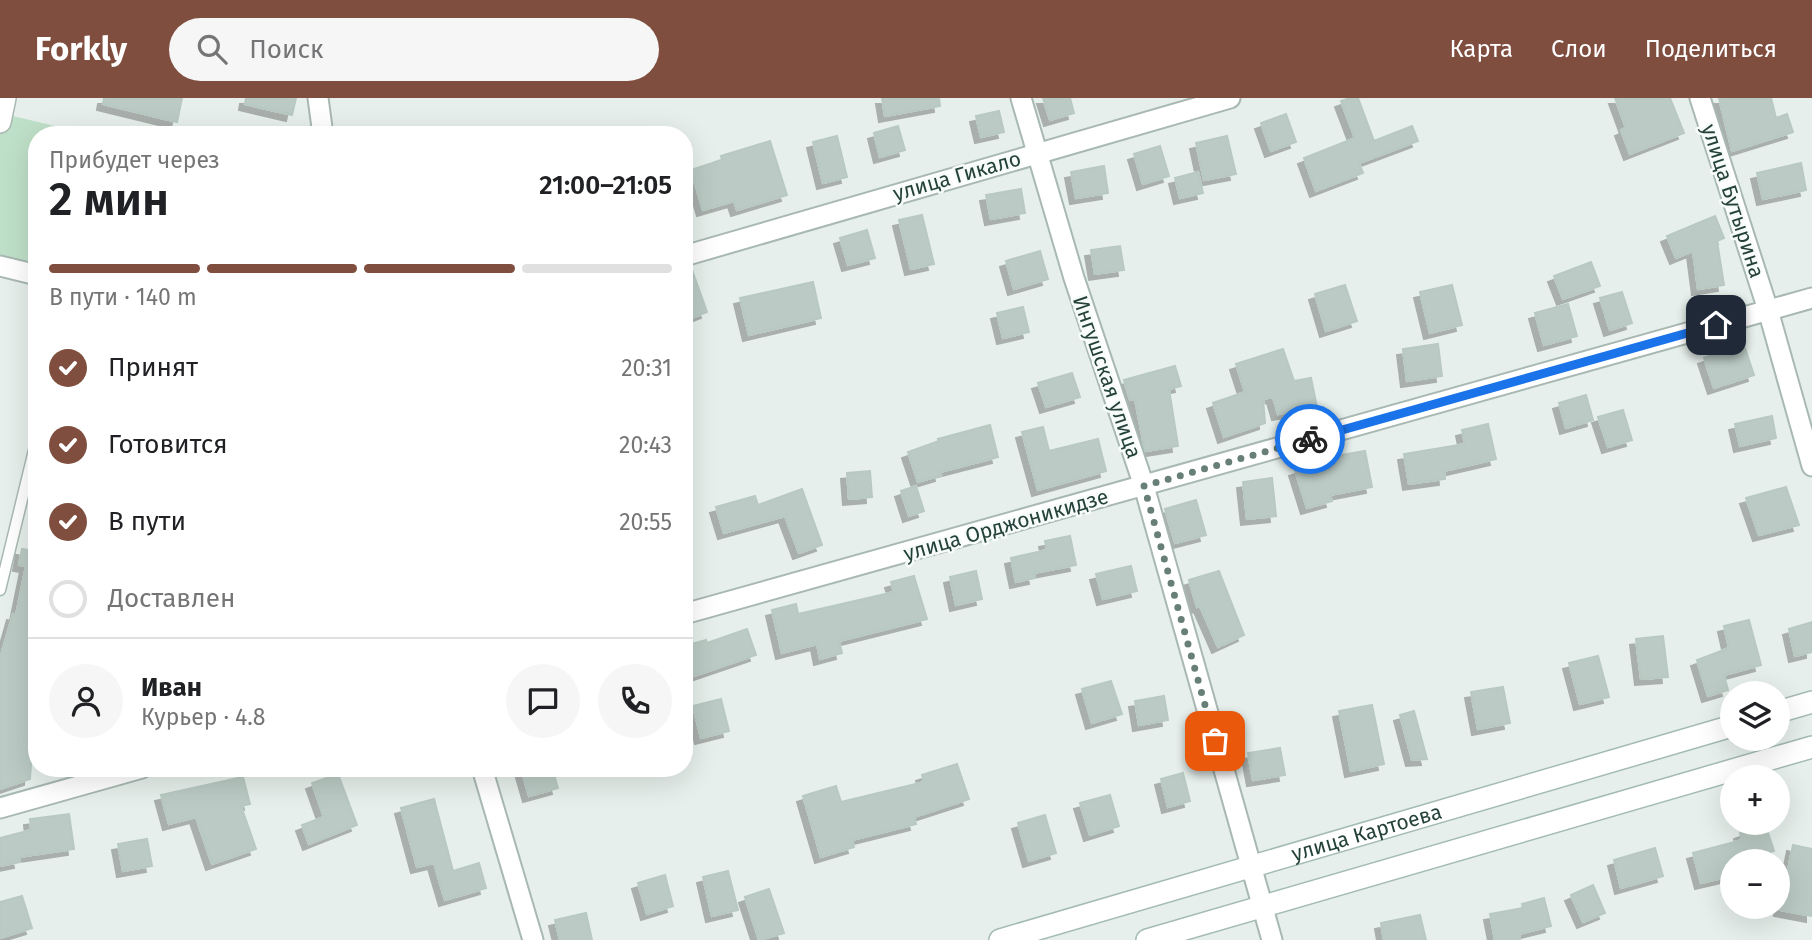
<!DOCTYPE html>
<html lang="ru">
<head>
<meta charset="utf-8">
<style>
	:root { --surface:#fff; --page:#f6f6f6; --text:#202124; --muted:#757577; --line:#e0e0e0; --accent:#7f4e3f }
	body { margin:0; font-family:"Fira Sans",sans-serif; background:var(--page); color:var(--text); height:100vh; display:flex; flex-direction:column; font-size:26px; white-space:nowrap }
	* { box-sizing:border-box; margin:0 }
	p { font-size:23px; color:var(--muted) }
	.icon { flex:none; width:38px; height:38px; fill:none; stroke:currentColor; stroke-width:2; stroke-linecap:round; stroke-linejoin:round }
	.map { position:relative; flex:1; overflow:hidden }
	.side { position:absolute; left:28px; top:28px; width:665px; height:651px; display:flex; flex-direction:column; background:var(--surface); border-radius:28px; box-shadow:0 7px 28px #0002 }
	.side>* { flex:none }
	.controls { position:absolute; left:1720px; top:583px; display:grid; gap:14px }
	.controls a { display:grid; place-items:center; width:70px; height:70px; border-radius:50%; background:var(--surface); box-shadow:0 7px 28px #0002; font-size:35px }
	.pin { position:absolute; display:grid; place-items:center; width:60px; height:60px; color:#fff; margin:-30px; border-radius:14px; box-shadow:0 4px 10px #0006 }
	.courier { position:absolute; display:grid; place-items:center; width:70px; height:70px; margin:-35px; border:5px solid #1a73e8; border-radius:50%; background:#fff; color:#222; box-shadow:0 2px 9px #0007 }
	.headline em { font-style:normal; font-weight:600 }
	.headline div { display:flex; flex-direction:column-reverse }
	.headline { display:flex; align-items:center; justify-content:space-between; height:119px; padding:0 21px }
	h1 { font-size:46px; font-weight:600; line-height:52px }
	.bar { display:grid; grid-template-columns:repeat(4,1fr); gap:10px 7px; align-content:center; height:84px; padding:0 21px }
	.bar i { height:9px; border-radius:5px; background:var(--line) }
	.bar .selected { background:var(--accent) }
	.bar p { grid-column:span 4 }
	.line { display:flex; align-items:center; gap:18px; padding:0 21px; border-top:2px solid var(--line) }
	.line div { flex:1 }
	.round { display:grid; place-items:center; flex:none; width:74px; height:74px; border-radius:37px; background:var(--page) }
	ol { padding:0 21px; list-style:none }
	li { display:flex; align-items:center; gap:21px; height:77px }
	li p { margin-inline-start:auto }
	li .icon { padding:7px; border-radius:50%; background:var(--accent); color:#fff; stroke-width:4 }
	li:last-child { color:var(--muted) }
	li i { width:38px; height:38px; border:4px solid var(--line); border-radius:50% }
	header { display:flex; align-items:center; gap:42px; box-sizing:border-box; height:98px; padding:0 35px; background:var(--accent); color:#fff }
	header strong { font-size:33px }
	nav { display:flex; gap:38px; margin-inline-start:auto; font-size:24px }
	.search { width:490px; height:63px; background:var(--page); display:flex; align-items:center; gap:18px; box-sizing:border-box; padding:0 24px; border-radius:38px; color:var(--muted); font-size:26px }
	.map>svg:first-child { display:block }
	.green { fill:#bfe0c8 }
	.building { fill:#bbcac4; stroke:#b8c9c2; stroke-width:2; filter:url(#shadow) }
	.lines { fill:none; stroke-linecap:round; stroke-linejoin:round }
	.service-casing { stroke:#a8b8b2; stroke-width:13 }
	.minor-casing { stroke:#a8b8b2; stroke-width:23 }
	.tertiary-casing { stroke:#a8b8b2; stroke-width:24 }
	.secondary-casing { stroke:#a4bbb3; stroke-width:24 }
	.service { stroke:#fff; stroke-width:10 }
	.minor { stroke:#fff; stroke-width:19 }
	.tertiary { stroke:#fff; stroke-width:21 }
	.secondary { stroke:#fff; stroke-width:21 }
	.done { stroke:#687f78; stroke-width:7; stroke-dasharray:0 12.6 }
	.route { stroke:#1a73e8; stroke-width:9 }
	.labels { text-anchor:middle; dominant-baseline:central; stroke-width:5; stroke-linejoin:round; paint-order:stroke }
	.street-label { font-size:21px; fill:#24423a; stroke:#f7fbf9 }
</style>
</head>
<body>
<header>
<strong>Forkly</strong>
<div class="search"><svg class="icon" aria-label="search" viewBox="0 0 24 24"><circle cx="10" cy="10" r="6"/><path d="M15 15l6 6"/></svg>Поиск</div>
<nav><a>Карта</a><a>Слои</a><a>Поделиться</a></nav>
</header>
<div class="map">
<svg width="1812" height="842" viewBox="0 0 1812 842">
	<defs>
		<filter id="shadow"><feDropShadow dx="-6" dy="6" stdDeviation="0" flood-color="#0004"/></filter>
	</defs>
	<rect width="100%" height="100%" fill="#e6efeb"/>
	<polygon class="green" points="0,15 93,37 37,37 37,177 0,168"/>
	<g class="building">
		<polygon points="104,0 182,0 177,24 103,6"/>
		<polygon points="246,0 296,0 292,17 245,6"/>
		<polygon points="882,0 939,0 940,8 885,18"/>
		<polygon points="1043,0 1070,0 1074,15 1050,22"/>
		<polygon points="1350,0 1358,0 1374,43 1412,28 1418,43 1359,65 1363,75 1316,93 1304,60 1355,40 1341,3"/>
		<polygon points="1615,0 1670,0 1684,35 1630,56 1621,32 1626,30"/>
		<polygon points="1719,0 1771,0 1776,20 1787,16 1793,34 1732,53"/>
		<polygon points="999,13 1004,34 981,39 976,18"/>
		<polygon points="1286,16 1296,44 1271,53 1261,25"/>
		<polygon points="898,28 905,52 880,59 874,35"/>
		<polygon points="837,38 847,79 823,85 813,44"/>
		<polygon points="1227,38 1236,76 1204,82 1196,45"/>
		<polygon points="770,43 787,97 737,112 734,103 703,112 691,72 722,62 721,58"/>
		<polygon points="1160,48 1169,78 1143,86 1134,56"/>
		<polygon points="1801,65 1806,92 1763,101 1757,75"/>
		<polygon points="1104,68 1108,95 1076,100 1071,74"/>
		<polygon points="1198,74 1203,95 1180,100 1175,80"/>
		<polygon points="1021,91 1025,115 991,121 986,97"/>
		<polygon points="922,117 934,166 911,171 899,122"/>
		<polygon points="1715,118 1724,140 1717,143 1724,187 1698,191 1693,153 1676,160 1667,138"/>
		<polygon points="867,132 875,160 848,167 840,140"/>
		<polygon points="1120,148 1124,172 1095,176 1091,152"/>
		<polygon points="1040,153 1048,181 1014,191 1006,163"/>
		<polygon points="1591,164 1600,188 1563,201 1554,178"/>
		<polygon points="691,169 707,214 684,223 684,170"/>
		<polygon points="813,184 821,220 749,237 740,200"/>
		<polygon points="1345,187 1357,223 1326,233 1315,196"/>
		<polygon points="1452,187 1462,227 1430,235 1420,194"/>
		<polygon points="1622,194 1632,225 1610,232 1600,200"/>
		<polygon points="1568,206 1577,238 1544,247 1535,215"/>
		<polygon points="1023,209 1029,234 1003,240 997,215"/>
		<polygon points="1438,246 1442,278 1407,283 1403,251"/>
		<polygon points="1744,247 1754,277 1714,290 1704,260"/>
		<polygon points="1283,251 1294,283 1311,280 1317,309 1278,316 1273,299 1263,301 1265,325 1224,339 1213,305 1245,294 1236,266"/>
		<polygon points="1175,268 1181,288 1169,291 1178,348 1145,353 1135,301 1130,302 1124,282"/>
		<polygon points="1072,275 1080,299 1046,309 1038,285"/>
		<polygon points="1586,297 1593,322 1566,330 1559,305"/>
		<polygon points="1623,312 1632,342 1608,349 1598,319"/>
		<polygon points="1772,318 1776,340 1740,348 1735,326"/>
		<polygon points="1488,326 1496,361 1444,373 1445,381 1409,386 1404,356 1465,346 1462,332"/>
		<polygon points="990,327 998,359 940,374 941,377 918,384 908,354 939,343 938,341"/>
		<polygon points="1043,329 1049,353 1098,341 1106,373 1038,392 1022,334"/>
		<polygon points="1365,353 1372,389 1330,397 1332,403 1307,410 1295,372 1330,362 1330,359"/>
		<polygon points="870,373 872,399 849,401 847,375"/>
		<polygon points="1272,380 1276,418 1247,421 1243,384"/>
		<polygon points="916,388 924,413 909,418 901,393"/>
		<polygon points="1786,389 1799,427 1759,437 1746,400"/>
		<polygon points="802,391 822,447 799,455 785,418 724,435 716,409 755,398 758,407"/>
		<polygon points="1196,402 1206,437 1175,445 1165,411"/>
		<polygon points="1070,438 1076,467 1034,475 1035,480 1016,484 1011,460 1047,452 1045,443"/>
		<polygon points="29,449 37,449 37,625 34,623 30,681 0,691 0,561 13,516 16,517 26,468 19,467 22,451 29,452"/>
		<polygon points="1131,468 1137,493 1103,501 1096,476"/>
		<polygon points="976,473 982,501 956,507 950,479"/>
		<polygon points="1219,473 1244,537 1218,549 1200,508 1197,509 1189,482"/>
		<polygon points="914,478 927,521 839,543 842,555 820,561 817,546 782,555 772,512 796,506 798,516 894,494 891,484"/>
		<polygon points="1749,522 1761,567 1724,577 1728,592 1708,598 1697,562 1729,550 1724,528"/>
		<polygon points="1812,524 1812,554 1795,558 1789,531"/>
		<polygon points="747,531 756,557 694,578 685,548 706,542 707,545"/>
		<polygon points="1663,538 1668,579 1641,581 1636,541"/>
		<polygon points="1598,558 1609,599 1580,606 1569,565"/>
		<polygon points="1111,583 1122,616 1092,625 1082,591"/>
		<polygon points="1503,589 1510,625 1478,631 1471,594"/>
		<polygon points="1164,598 1168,622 1139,627 1135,603"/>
		<polygon points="721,601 729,633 701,640 693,608"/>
		<polygon points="1372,607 1384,666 1351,673 1339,613"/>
		<polygon points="1414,613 1427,661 1412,662 1400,617"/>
		<polygon points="1280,650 1285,677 1253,682 1248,655"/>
		<polygon points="957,666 969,701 914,719 916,726 852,742 854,749 821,759 803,698 836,688 841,704 924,684 922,677"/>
		<polygon points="536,670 552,670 558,690 529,698 522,674"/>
		<polygon points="1183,675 1190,703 1168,709 1161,681"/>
		<polygon points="338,676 357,727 309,746 302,727 324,719 312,685"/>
		<polygon points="243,679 250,706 241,708 256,751 212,766 196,719 169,726 161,697"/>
		<polygon points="1110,697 1119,728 1090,737 1080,705"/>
		<polygon points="434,701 453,773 479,765 486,790 445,802 434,765 417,769 401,710"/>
		<polygon points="69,716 74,751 19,759 20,764 0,768 0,740 31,732 30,721"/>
		<polygon points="1045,717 1056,755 1029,763 1018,725"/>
		<polygon points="1765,726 1774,753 1745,763 1732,763 1732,767 1728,769 1731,778 1701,785 1693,755 1742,742 1740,735"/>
		<polygon points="147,741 152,768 123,773 118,746"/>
		<polygon points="1793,747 1812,751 1812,818 1780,812"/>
		<polygon points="1655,750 1663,778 1621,790 1614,762"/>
		<polygon points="728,773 738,812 712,818 703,779"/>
		<polygon points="665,777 673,808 647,816 638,785"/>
		<polygon points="1593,787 1605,815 1583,824 1571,797"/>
		<polygon points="769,791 784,835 759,842 745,799"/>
		<polygon points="22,798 32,830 0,840 0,804"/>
		<polygon points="1544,800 1551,828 1519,836 1520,842 1495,842 1490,816 1523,810 1522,806"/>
		<polygon points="586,815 592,842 560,842 555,822"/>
		<polygon points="1420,817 1426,842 1384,842 1381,825"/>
	</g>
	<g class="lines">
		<defs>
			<polyline id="service" points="0,492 37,340"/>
			<g id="minor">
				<polyline points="318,0 323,37"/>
				<polyline points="1021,0 1074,180 1144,388 1272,842"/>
				<polyline points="1700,0 1768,212 1812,368"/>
				<polyline points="684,158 1230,0"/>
				<polyline points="0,168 37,177"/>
				<polyline points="684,516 1812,200"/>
				<polyline points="482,670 533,842"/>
				<polyline points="0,710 142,670"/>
			</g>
			<polyline id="tertiary" points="0,24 5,0"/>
			<g id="secondary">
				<polyline points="1778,614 1812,604"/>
				<path id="s1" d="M 1000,842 L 1732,628"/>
				<polyline points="1147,842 1812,649"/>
			</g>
		</defs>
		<use href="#service" class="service-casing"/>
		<use href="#minor" class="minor-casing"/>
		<use href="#tertiary" class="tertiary-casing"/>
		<use href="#secondary" class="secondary-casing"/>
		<use href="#service" class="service"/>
		<use href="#minor" class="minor"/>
		<use href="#tertiary" class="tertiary"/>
		<use href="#secondary" class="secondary"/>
	</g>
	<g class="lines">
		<polyline class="done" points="1215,643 1144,388 1310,341"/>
		<polyline class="route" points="1310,341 1716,227"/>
	</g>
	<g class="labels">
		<g class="street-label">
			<text transform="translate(957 78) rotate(-16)">улица Гикало</text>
			<text transform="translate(1733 103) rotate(72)">улица Бутырина</text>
			<text transform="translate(1107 279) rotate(71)">Ингушская улица</text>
			<text transform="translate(1006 427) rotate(-16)">улица Орджоникидзе</text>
			<text stroke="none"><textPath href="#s1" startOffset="382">улица Картоева</textPath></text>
		</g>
	</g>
</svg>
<div class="controls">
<a><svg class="icon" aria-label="layers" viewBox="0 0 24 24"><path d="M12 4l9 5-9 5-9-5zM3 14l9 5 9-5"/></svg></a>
<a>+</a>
<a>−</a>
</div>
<div class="pin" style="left:1215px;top:643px;background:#ea580c"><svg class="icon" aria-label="bag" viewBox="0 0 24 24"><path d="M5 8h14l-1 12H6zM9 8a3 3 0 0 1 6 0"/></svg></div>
<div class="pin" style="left:1716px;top:227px;background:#1f2937"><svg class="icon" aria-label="home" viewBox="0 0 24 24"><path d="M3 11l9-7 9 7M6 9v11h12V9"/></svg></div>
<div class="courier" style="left:1310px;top:341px"><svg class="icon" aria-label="bike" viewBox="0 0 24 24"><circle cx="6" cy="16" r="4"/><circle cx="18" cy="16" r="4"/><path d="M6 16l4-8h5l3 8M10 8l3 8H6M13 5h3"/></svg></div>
<section class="side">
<div class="headline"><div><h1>2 мин</h1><p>Прибудет через</p></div><em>21:00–21:05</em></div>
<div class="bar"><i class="selected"></i><i class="selected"></i><i class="selected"></i><i></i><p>В пути · 140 m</p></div>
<ol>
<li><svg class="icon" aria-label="check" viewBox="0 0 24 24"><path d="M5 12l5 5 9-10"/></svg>Принят<p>20:31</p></li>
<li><svg class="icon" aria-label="check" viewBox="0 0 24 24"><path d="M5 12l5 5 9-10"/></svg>Готовится<p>20:43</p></li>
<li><svg class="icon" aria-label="check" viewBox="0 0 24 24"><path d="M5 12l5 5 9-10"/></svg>В пути<p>20:55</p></li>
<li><i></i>Доставлен</li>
</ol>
<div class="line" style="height:126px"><a class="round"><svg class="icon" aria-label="person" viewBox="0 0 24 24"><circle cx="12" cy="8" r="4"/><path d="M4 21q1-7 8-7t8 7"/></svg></a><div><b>Иван</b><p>Курьер · 4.8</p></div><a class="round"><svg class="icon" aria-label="chat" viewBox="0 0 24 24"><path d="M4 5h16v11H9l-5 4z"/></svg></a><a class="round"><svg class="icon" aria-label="phone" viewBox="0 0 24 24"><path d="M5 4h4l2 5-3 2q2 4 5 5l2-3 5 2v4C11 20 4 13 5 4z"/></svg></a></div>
</section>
</div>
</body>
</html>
